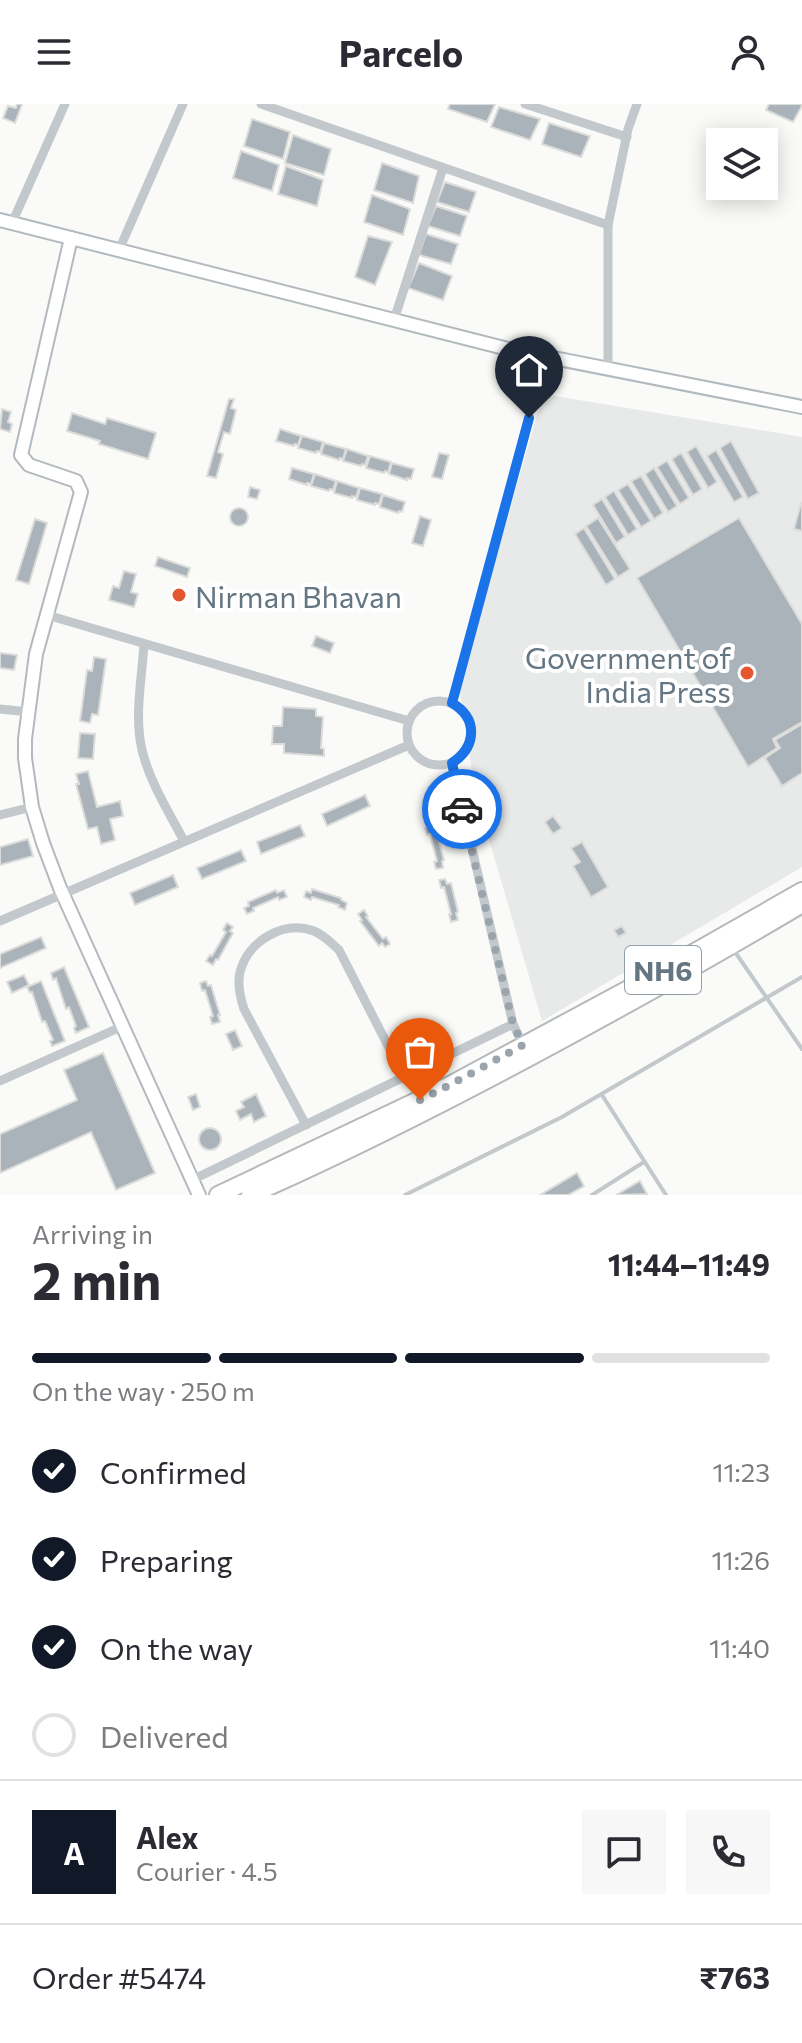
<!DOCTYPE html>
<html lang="en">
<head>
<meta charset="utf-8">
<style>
	:root { --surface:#fff; --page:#f7f7f7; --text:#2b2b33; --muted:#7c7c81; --line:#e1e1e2; --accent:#111827 }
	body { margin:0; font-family:Commissioner,sans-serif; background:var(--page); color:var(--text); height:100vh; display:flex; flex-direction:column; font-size:30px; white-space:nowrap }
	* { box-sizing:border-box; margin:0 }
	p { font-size:26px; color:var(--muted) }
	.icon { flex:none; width:44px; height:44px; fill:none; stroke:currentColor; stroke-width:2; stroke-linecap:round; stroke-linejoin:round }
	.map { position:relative; height:1091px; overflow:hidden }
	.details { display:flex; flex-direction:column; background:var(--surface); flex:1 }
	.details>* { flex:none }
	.fabs { position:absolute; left:706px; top:24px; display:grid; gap:16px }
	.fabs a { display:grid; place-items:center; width:72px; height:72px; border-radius:0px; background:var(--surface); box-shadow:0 4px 20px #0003; font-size:40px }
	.pin { position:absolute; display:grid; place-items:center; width:68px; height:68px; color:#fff; margin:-82px -34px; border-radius:50% 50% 50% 0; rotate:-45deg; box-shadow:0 0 8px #0007 }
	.pin .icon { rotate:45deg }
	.courier { position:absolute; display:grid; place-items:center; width:80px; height:80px; margin:-40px; border:6px solid #1a73e8; border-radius:50%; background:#fff; color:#222; box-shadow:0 2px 10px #0007 }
	.overview em { font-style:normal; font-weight:700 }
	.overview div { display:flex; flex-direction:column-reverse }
	.overview { display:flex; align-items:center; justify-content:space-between; height:136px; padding:0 32px }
	h1 { font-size:52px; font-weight:700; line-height:60px }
	.bar { display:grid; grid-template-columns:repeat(4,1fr); gap:12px 8px; align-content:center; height:96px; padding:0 32px }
	.bar i { height:10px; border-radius:6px; background:var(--line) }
	.bar .on { background:var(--accent) }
	.bar p { grid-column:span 4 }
	.line { display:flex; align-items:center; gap:20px; padding:0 32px; border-top:2px solid var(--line) }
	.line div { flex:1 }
	.round { display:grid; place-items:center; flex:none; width:84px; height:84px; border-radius:0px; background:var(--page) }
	ol { padding:0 32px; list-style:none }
	li { display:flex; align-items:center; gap:24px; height:88px }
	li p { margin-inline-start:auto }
	li .icon { padding:8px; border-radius:50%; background:var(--accent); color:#fff; stroke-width:4 }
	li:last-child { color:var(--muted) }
	li i { width:44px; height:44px; border:4px solid var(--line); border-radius:50% }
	header { display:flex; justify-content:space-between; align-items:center; height:104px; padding:0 32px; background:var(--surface); font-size:36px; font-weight:700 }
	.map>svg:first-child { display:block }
	.built { fill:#e8e9e9 }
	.building { fill:#aab3b9; stroke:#dcdcda; stroke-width:2 }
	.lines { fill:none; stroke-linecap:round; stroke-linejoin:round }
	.secondary-casing { stroke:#b3babf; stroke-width:16 }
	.highway-casing { stroke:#b4b9bd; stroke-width:20 }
	.lane { stroke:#c3c8cc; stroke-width:4 }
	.street { stroke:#c3c8cc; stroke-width:9 }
	.secondary { stroke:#fff; stroke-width:12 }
	.highway { stroke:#fff; stroke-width:16 }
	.done { stroke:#99a4ac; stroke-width:8; stroke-dasharray:0 14.4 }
	.route { stroke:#1a73e8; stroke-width:10 }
	.poi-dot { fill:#e4572e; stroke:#fff; stroke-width:3 }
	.labels { text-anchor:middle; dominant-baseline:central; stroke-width:8; stroke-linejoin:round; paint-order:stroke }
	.shield { fill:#fff; stroke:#939fa8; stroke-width:2 }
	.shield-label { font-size:28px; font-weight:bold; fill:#657683 }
	.poi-label { font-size:30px; fill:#657683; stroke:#fff; text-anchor:start }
</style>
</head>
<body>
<header><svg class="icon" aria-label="menu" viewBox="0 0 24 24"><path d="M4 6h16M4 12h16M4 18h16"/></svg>Parcelo<svg class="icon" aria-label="person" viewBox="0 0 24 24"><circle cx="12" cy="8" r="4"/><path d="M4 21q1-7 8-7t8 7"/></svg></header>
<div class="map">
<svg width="802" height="1091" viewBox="0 0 802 1091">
	<rect width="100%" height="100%" fill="#fafaf8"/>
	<polygon class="built" points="543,290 802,333 802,763 542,917 475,687 459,583"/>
	<g class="building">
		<polygon points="17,0 22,0 15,19 3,14 8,2 16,4"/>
		<polygon points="450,0 495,0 487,18 448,5"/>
		<polygon points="769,0 801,0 802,2 793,18 766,6"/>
		<polygon points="499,3 540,15 530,36 491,23"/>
		<polygon points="252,15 290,28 283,55 244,42"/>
		<polygon points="549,19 590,32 581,53 542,40"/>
		<polygon points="293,31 331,45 324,71 285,59"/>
		<polygon points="241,47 279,61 272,87 233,74"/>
		<polygon points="382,59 419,72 413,99 374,86"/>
		<polygon points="286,62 323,76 317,102 278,90"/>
		<polygon points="445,78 476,88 469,108 437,98"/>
		<polygon points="372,91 410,105 403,131 364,118"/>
		<polygon points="436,102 467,112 460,132 428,122"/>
		<polygon points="426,130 458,140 451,160 419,151"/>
		<polygon points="368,132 392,138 375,181 355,173"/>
		<polygon points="419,159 452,172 443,196 408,184"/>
		<polygon points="229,295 234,295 231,304 236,306 230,330 224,328 218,348 223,350 216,374 207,372"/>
		<polygon points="2,305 11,308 8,318 12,320 10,328 0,325"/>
		<polygon points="72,309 105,320 107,314 156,329 148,355 99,340 100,337 67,327"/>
		<polygon points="280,325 301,332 298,341 295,340 294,342 276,337"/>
		<polygon points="302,332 323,338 320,348 317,347 316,349 298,344"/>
		<polygon points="731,337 759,389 748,395 720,344"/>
		<polygon points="324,339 346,345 343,355 340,354 339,356 321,350"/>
		<polygon points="696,342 717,378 708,384 687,348"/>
		<polygon points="347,345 368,352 365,361 362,360 361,362 343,357"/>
		<polygon points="716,346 743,393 734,398 707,352"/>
		<polygon points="439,349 449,351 442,375 432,373"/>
		<polygon points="681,349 702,385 693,391 672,355"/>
		<polygon points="370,352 391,358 388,368 385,367 384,369 366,364"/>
		<polygon points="667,357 689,394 680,400 657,363"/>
		<polygon points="392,359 414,365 411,375 407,374 407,376 389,370"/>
		<polygon points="292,364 314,370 311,380 307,379 307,381 289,375"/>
		<polygon points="654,364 677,402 668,408 645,370"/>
		<polygon points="315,370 336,377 333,386 330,385 329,387 311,382"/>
		<polygon points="641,372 663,409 654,415 631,377"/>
		<polygon points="337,377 359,384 356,393 352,392 352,394 334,389"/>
		<polygon points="628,380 651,417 641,423 618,386"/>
		<polygon points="250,383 260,386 257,395 248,393"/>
		<polygon points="360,384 382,390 379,400 375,399 375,401 357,396"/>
		<polygon points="614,387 637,425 628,431 605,393"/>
		<polygon points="383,391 405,398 402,408 399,407 398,409 380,403"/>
		<polygon points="602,395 625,433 616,439 593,401"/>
		<polygon points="801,399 802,400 802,427 794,425"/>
		<circle cx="239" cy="413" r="9"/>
		<polygon points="420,412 431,416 423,442 412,439"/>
		<polygon points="598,414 630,465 618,473 586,422"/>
		<polygon points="739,414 802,520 802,618 773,635 777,644 748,663 637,474"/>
		<polygon points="35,415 47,419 29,480 16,476"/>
		<polygon points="584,424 615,475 606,481 575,430"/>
		<polygon points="158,453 190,464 187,473 155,462"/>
		<polygon points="124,467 136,470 131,488 138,490 134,503 109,496 113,482 119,484"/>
		<polygon points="316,532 334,539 330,549 312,542"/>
		<polygon points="0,549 17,551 14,566 0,564"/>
		<polygon points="94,553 106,555 98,611 92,610 90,619 80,617 87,566 92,567"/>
		<polygon points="283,603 316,605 316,612 323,613 321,644 324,645 324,652 284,649 284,640 272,640 273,622 282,622"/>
		<polygon points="802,620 802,669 782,682 765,654 780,644 775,636"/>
		<polygon points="80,629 95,630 93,655 78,654"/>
		<polygon points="88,667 97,703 120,697 123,712 110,715 115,736 101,740 97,723 88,725 76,680 79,680 76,670"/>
		<polygon points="365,691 370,702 327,722 322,710"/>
		<polygon points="553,712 562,724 553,730 545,718"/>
		<polygon points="300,721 305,732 261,750 257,738"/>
		<polygon points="431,722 432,727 436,726 444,756 442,757 443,764 436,765 434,758 437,757 430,730 427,731 425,724"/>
		<polygon points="28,735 33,752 0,761 0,743"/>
		<polygon points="582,738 608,783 591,793 573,762 580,758 571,744"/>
		<polygon points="241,746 246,757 202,775 197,764"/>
		<polygon points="173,771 178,783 135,801 130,789"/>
		<polygon points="445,775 447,780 451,779 458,808 456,809 458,816 451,818 449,810 451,810 444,783 441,784 439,776"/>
		<polygon points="312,785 341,794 341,796 347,799 345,806 338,803 339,801 312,793 311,796 304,793 306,787 311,789"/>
		<polygon points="276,786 277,789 284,786 287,793 279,796 278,793 253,804 254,807 247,810 244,804 249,802 248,798"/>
		<polygon points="364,806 368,812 366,813 383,835 386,833 390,840 385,843 382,839 379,842 360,817 362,816 358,810"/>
		<polygon points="227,819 233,823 230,827 233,829 218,856 216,855 213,861 206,857 210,851 212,852 226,828 223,826"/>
		<polygon points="622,822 626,829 618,833 614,826"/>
		<polygon points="41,833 46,844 0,864 0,850"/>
		<polygon points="64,863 89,923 76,929 74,924 76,922 69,903 66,905 56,874 53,876 51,869"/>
		<polygon points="24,871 29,881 12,889 7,878"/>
		<polygon points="41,877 65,937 52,942 50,937 53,936 45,917 42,918 32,888 30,889 27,883"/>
		<polygon points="206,877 208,882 211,881 220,911 218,911 220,918 212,920 210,913 213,912 205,886 202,887 200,879"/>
		<polygon points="235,926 242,942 233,946 226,930"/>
		<polygon points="103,949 155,1069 116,1086 91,1028 0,1069 0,1030 77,996 64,966"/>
		<polygon points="196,990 200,1003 193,1006 188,993"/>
		<polygon points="256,990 266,1012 254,1018 251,1010 240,1016 236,1007 244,1003 241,998"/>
		<circle cx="210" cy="1035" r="11"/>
		<polygon points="577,1069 584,1082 568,1091 540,1091"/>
		<polygon points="640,1077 647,1090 616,1091"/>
	</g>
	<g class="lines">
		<defs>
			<g id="secondary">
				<polyline points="0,116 508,245 802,303"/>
				<polyline points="71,134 21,351 29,361 76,377 81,388 36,550 25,635 25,654 32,703 43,739 60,784 199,1091"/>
			</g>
			<g id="highway">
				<polyline points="218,1091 448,982 658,869 802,787"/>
				<path d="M 250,1091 C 346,1049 440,1001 532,952 C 623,903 713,853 802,800"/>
			</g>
		</defs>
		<use href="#secondary" class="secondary-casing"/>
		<use href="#highway" class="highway-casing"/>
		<g class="lane">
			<polyline points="733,845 802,945"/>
			<polyline points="602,991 666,1091"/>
			<polyline points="405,1091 562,1013 802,873"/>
			<polyline points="592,1091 644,1058"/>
		</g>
		<g class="street">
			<polyline points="261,0 608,121 608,266"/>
			<polyline points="525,0 627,33"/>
			<polyline points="12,119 65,0"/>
			<polyline points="608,121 628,25 637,0"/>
			<polyline points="119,146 183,0"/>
			<polyline points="394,216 443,64"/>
			<polyline points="47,511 409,617"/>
			<path d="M 144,540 C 142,574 134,612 142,646 C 150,679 169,708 184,737"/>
			<circle cx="439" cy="629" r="32"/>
			<polyline points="452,599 529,314"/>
			<polyline points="0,605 29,608"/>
			<polyline points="452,659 513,920"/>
			<polyline points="0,711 32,703"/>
			<polyline points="0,817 409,641"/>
			<polyline points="0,977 123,922"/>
			<path d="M 306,1021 L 244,905 C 240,893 237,881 240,868 C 248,837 283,816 314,827 C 324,831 331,839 339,846 L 404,973"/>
			<polyline points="192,1076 513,920 523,941"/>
		</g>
		<use href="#secondary" class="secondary"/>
		<use href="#highway" class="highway"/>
	</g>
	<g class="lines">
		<polyline class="done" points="420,996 448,982 523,941 513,920 462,705"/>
		<path class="route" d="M 462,705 L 452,659 C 476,643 479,615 452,599 L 529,314"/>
	</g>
	<g class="poi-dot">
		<circle cx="179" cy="491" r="8"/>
		<circle cx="747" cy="569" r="8"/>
	</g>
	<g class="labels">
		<rect class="shield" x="625" y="842" width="76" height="48" rx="6"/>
		<g class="shield-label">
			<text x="663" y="866">NH6</text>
		</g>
		<g class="poi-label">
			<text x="195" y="491">Nirman Bhavan</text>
			<text x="731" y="552" text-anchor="end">Government of<tspan x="731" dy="34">India Press</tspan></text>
		</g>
	</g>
</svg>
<div class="fabs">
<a><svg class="icon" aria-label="layers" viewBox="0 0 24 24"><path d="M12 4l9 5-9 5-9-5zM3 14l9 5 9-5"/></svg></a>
</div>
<div class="pin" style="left:420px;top:996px;background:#ea580c"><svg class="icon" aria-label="bag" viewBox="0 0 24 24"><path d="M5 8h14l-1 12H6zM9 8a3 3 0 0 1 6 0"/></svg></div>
<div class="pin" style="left:529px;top:314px;background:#1f2937"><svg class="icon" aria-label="home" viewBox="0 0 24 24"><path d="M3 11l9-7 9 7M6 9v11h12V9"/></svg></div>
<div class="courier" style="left:462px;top:705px"><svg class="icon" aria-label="car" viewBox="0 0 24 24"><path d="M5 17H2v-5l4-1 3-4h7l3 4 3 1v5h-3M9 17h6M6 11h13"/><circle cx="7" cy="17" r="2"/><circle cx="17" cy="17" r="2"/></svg></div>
</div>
<section class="details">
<div class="overview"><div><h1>2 min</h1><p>Arriving in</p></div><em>11:44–11:49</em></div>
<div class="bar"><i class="on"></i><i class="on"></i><i class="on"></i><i></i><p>On the way · 250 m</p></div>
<ol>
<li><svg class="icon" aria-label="check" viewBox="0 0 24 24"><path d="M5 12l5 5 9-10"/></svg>Confirmed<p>11:23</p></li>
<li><svg class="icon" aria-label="check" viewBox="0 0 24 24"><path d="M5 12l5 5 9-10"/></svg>Preparing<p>11:26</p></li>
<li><svg class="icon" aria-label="check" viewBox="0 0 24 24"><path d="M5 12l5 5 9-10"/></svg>On the way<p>11:40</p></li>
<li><i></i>Delivered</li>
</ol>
<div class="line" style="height:144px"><b class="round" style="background:var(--accent);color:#fff">A</b><div><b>Alex</b><p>Courier · 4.5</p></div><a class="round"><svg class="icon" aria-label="chat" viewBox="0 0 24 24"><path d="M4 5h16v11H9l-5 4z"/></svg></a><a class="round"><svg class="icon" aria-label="phone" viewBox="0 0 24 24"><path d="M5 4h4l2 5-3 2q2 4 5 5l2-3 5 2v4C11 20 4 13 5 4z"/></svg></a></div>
<div class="line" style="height:104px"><div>Order #5474</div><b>₹763</b></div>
</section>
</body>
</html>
